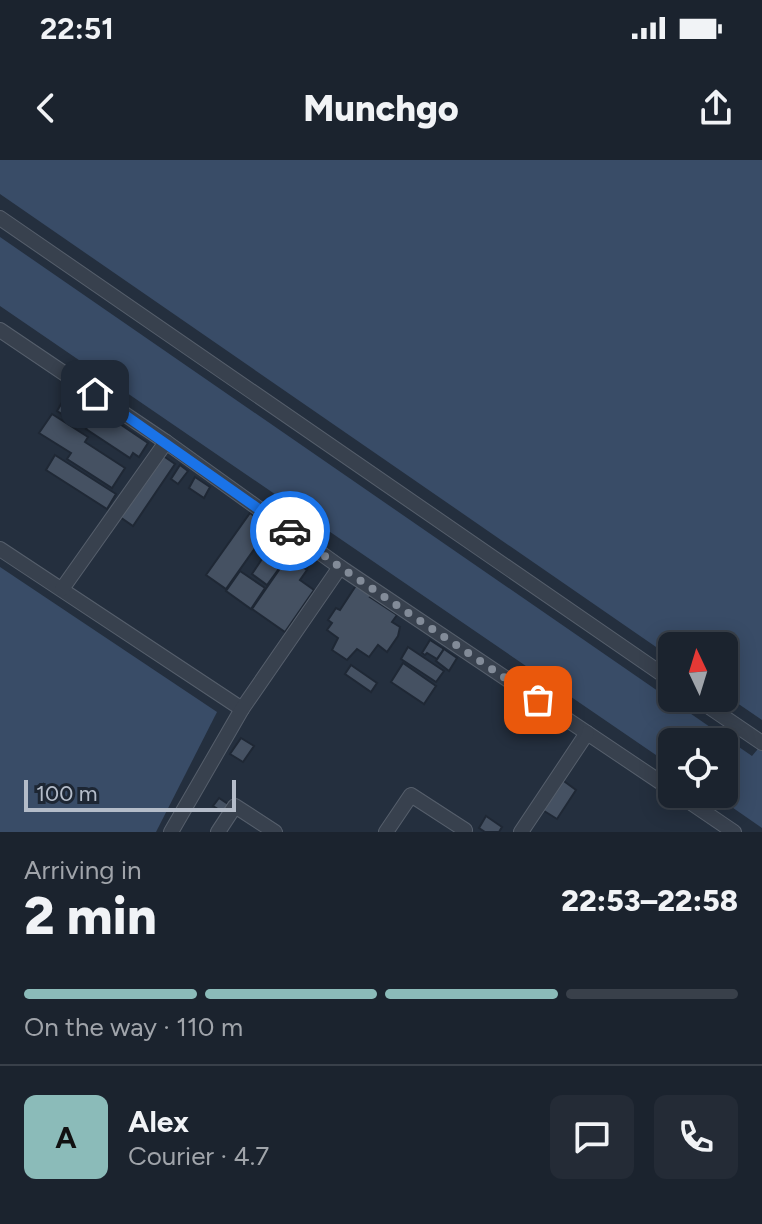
<!DOCTYPE html>
<html lang="en">
<head>
<meta charset="utf-8">
<style>
	:root { --surface:#1b232e; --page:#242b36; --text:#f1f3f6; --muted:#a0a4aa; --line:#39404a; --accent:#8bbbb9 }
	body { margin:0; font-family:Figtree,sans-serif; background:var(--page); color:var(--text); height:100vh; display:flex; flex-direction:column; font-size:30px; white-space:nowrap }
	* { box-sizing:border-box; margin:0 }
	p { font-size:26px; color:var(--muted) }
	.icon { flex:none; width:44px; height:44px; fill:none; stroke:currentColor; stroke-width:2; stroke-linecap:round; stroke-linejoin:round }
	.map { position:relative; height:672px; overflow:hidden }
	.sheet { display:flex; flex-direction:column; background:var(--surface); flex:1 }
	.sheet>* { flex:none }
	.needle { width:52px; rotate:356deg }
	.controls { position:absolute; left:658px; top:472px; display:grid; gap:16px }
	.controls a { display:grid; place-items:center; width:80px; height:80px; border-radius:12px; background:var(--surface); box-shadow:0 4px 20px #0003,0 0 0 2px var(--line); font-size:40px }
	.scale { position:absolute; left:24px; bottom:20px; width:212px; box-sizing:border-box; padding-left:8px; border:4px solid #b4bcc9; border-top:0; font-size:22px; line-height:28px; white-space:nowrap; color:#b4bcc9; -webkit-text-stroke:6px #1d2633; paint-order:stroke }
	.pin { position:absolute; display:grid; place-items:center; width:68px; height:68px; color:#fff; margin:-34px; border-radius:16px; box-shadow:0 4px 12px #0006 }
	.courier { position:absolute; display:grid; place-items:center; width:80px; height:80px; margin:-40px; border:6px solid #1a73e8; border-radius:50%; background:#fff; color:#222; box-shadow:0 2px 10px #0007 }
	.overview em { font-style:normal; font-weight:800 }
	.overview div { display:flex; flex-direction:column-reverse }
	.overview { display:flex; align-items:center; justify-content:space-between; height:136px; padding:0 24px }
	h1 { font-size:52px; font-weight:800; line-height:60px }
	.bar { display:grid; grid-template-columns:repeat(4,1fr); gap:12px 8px; align-content:center; height:96px; padding:0 24px }
	.bar i { height:10px; border-radius:6px; background:var(--line) }
	.bar .selected { background:var(--accent) }
	.bar p { grid-column:span 4 }
	.line { display:flex; align-items:center; gap:20px; padding:0 24px; border-top:2px solid var(--line) }
	.line div { flex:1 }
	.round { display:grid; place-items:center; flex:none; width:84px; height:84px; border-radius:12px; background:var(--page) }
	.status { display:flex; justify-content:space-between; align-items:center; height:56px; padding:0 40px; background:var(--surface); direction:ltr }
	.status svg { height:22px; fill:currentColor }
	header { display:flex; justify-content:space-between; align-items:center; height:104px; padding:0 24px; background:var(--surface); font-size:36px; font-weight:800 }
	.map>svg:first-child { display:block }
	.water { fill:#394c67 }
	.building { fill:#455162; stroke:#1f2835; stroke-width:2 }
	.lines { fill:none; stroke-linecap:round; stroke-linejoin:round }
	.minor-casing { stroke:#565f6c; stroke-width:16 }
	.minor { stroke:#38414e; stroke-width:14 }
	.done { stroke:#828b98; stroke-width:8; stroke-dasharray:0 14.4 }
	.route { stroke:#1a73e8; stroke-width:10 }
</style>
</head>
<body>
<div class="status"><b>22:51</b><svg viewBox="0 0 49 12"><path d="M0 12V9h3v3zM5 12V6h3v6zM10 12V3h3v9zM15 12V0h3v12zM26 1h20v11H26zM47 4h2v5h-2z"/></svg></div>
<header><svg class="icon" aria-label="back" viewBox="0 0 24 24"><path d="M15 5l-7 7 7 7"/></svg>Munchgo<svg class="icon" aria-label="share" viewBox="0 0 24 24"><path d="M12 15V3M7 8l5-5 5 5M5 13v7h14v-7"/></svg></header>
<div class="map">
<svg width="762" height="672" viewBox="0 0 762 672">
	<rect width="100%" height="100%" fill="#242f3e"/>
	<g class="water">
		<polygon points="0,0 762,0 762,560 724,534 724,486 672,486 672,498 0,34"/>
		<polygon points="0,77 752,596 762,584 762,668 713,634 724,634 724,582 672,582 672,606 0,146"/>
		<polygon points="0,407 217,552 156,672 0,672"/>
	</g>
	<g class="building">
		<polygon points="69,231 82,239 70,259 57,251"/>
		<polygon points="99,250 148,283 139,297 133,293 130,298 86,269"/>
		<polygon points="52,254 88,277 85,282 125,308 112,328 67,299 71,293 39,273"/>
		<polygon points="55,295 116,334 107,349 46,310"/>
		<polygon points="162,295 175,304 133,366 120,357"/>
		<polygon points="180,305 188,311 178,324 171,319"/>
		<polygon points="195,317 210,327 204,338 189,328"/>
		<polygon points="250,353 270,367 226,429 206,415"/>
		<polygon points="277,373 313,398 307,408 289,395 267,425 252,414 264,396 262,395"/>
		<polygon points="288,397 307,410 300,420 314,430 285,472 252,449"/>
		<polygon points="240,411 265,428 251,449 226,431"/>
		<polygon points="357,424 372,435 370,437 397,455 392,462 400,467 398,476 387,492 378,485 369,497 357,489 347,500 332,490 338,478 327,470 332,463 328,460 336,448 340,450"/>
		<polygon points="430,480 444,489 437,499 427,493 425,495 422,493"/>
		<polygon points="408,487 444,511 436,522 401,499"/>
		<polygon points="444,489 457,498 449,511 436,501"/>
		<polygon points="403,503 436,526 424,544 391,522"/>
		<polygon points="351,505 377,523 371,532 345,514"/>
		<polygon points="241,578 254,586 243,602 230,594"/>
		<polygon points="561,619 576,630 557,659 541,649"/>
		<polygon points="219,638 231,646 226,654 213,646"/>
		<polygon points="486,656 502,667 499,672 485,672 479,668"/>
	</g>
	<g class="lines">
		<defs>
			<g id="minor">
				<polyline points="0,58 672,521"/>
				<polyline points="0,170 166,282 340,407 672,630"/>
				<polyline points="0,389 242,549"/>
				<polyline points="62,429 166,282"/>
				<polyline points="696,538 762,583"/>
				<polyline points="678,634 734,672"/>
				<polyline points="171,672 242,549 340,407"/>
				<polyline points="218,672 235,646 275,672"/>
				<polyline points="386,672 411,635 465,670 464,672"/>
				<polyline points="521,672 587,573"/>
			</g>
		</defs>
		<use href="#minor" class="minor-casing"/>
		<use href="#minor" class="minor"/>
	</g>
	<g class="lines">
		<polyline class="done" points="290,371 340,407 538,540"/>
		<polyline class="route" points="95,234 290,371"/>
	</g>
</svg>
<div class="controls">
<a><svg class="needle" viewBox="-14 -14 28 28"><path d="M0-13l5 13h-10z" fill="#e53935"/><path d="M0 13l5-13h-10z" fill="#a0a4aa"/></svg></a>
<a><svg class="icon" aria-label="locate" viewBox="0 0 24 24"><circle cx="12" cy="12" r="6"/><path d="M12 2v4M12 18v4M2 12h4M18 12h4"/></svg></a>
</div>
<div class="scale">100 m</div>
<div class="pin" style="left:538px;top:540px;background:#ea580c"><svg class="icon" aria-label="bag" viewBox="0 0 24 24"><path d="M5 8h14l-1 12H6zM9 8a3 3 0 0 1 6 0"/></svg></div>
<div class="pin" style="left:95px;top:234px;background:#1f2937"><svg class="icon" aria-label="home" viewBox="0 0 24 24"><path d="M3 11l9-7 9 7M6 9v11h12V9"/></svg></div>
<div class="courier" style="left:290px;top:371px"><svg class="icon" aria-label="car" viewBox="0 0 24 24"><path d="M5 17H2v-5l4-1 3-4h7l3 4 3 1v5h-3M9 17h6M6 11h13"/><circle cx="7" cy="17" r="2"/><circle cx="17" cy="17" r="2"/></svg></div>
</div>
<section class="sheet">
<div class="overview"><div><h1>2 min</h1><p>Arriving in</p></div><em>22:53–22:58</em></div>
<div class="bar"><i class="selected"></i><i class="selected"></i><i class="selected"></i><i></i><p>On the way · 110 m</p></div>
<div class="line" style="height:144px"><b class="round" style="background:var(--accent);color:#111">A</b><div><b>Alex</b><p>Courier · 4.7</p></div><a class="round"><svg class="icon" aria-label="chat" viewBox="0 0 24 24"><path d="M4 5h16v11H9l-5 4z"/></svg></a><a class="round"><svg class="icon" aria-label="phone" viewBox="0 0 24 24"><path d="M5 4h4l2 5-3 2q2 4 5 5l2-3 5 2v4C11 20 4 13 5 4z"/></svg></a></div>
</section>
</body>
</html>
